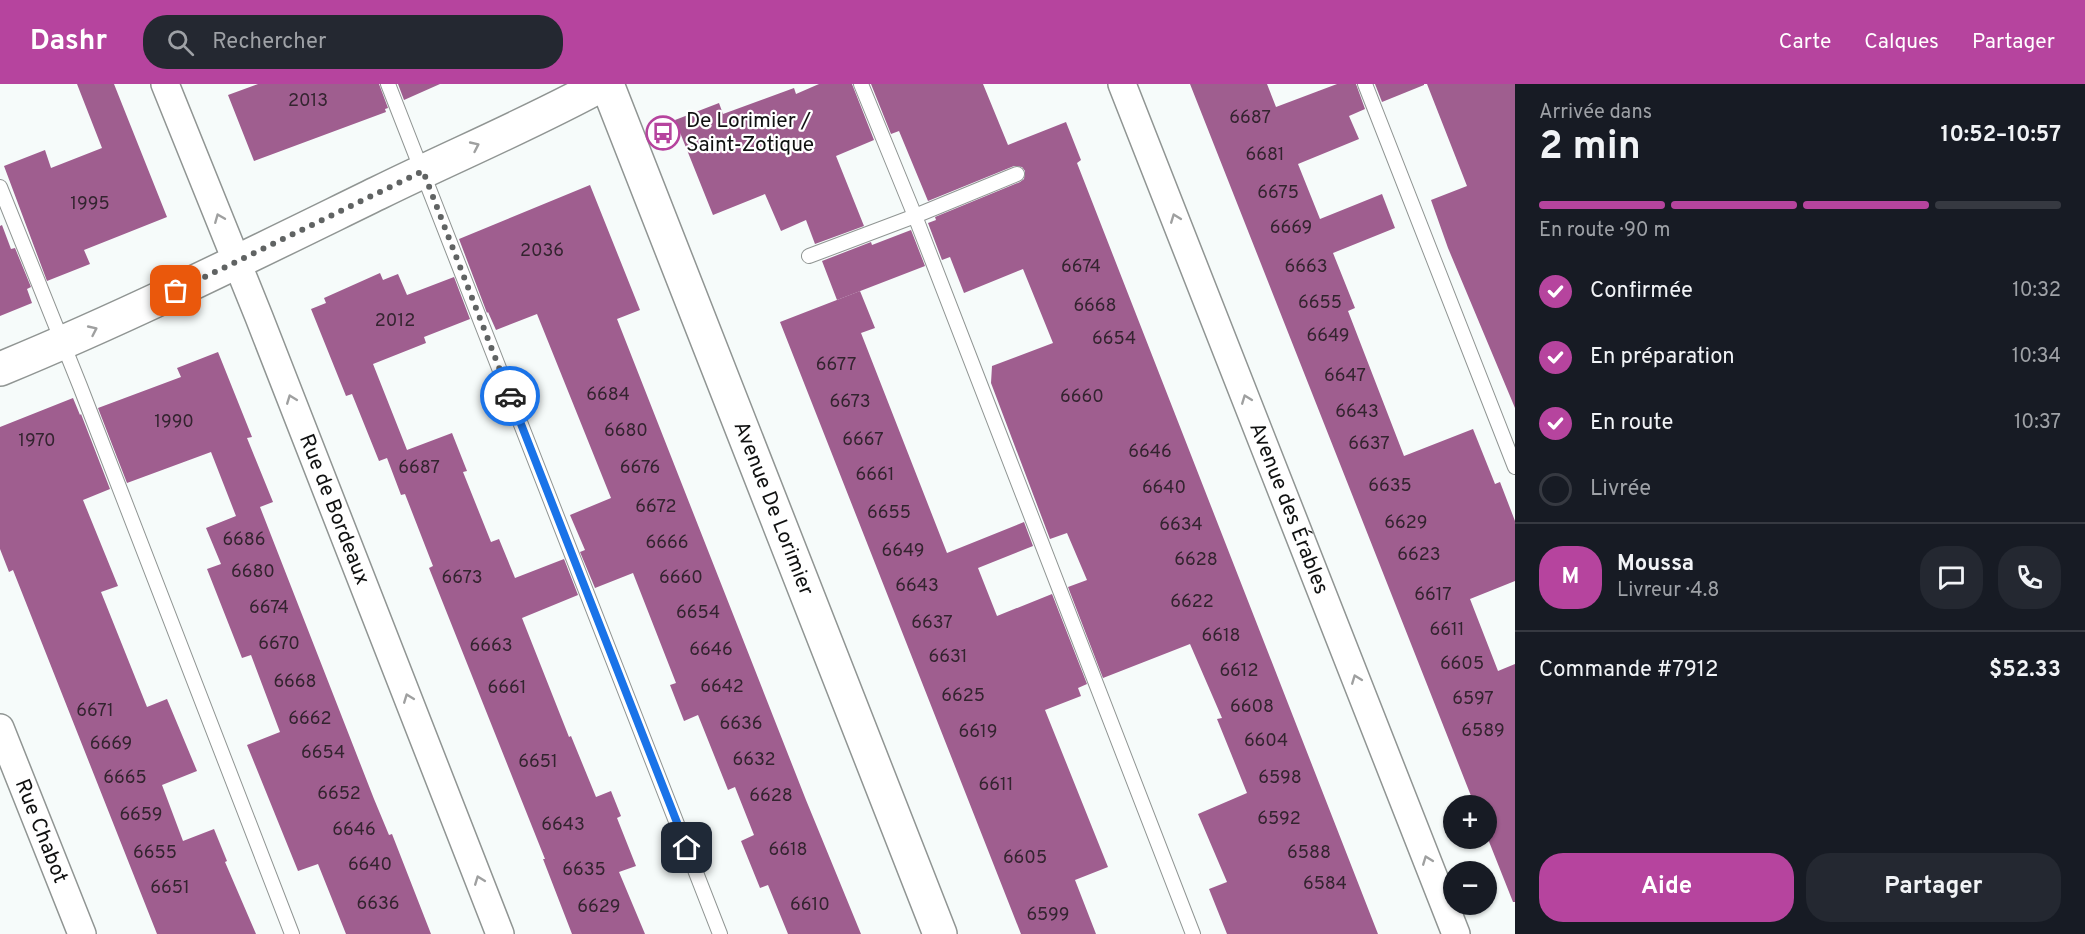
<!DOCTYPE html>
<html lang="fr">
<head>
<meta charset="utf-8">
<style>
	:root { --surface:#171b24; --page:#242831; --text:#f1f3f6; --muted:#9ea1a6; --line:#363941; --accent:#b6449e }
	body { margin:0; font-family:Overpass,sans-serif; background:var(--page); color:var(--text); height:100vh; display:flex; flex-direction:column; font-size:22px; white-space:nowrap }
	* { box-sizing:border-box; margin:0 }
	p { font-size:20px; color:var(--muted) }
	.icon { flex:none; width:33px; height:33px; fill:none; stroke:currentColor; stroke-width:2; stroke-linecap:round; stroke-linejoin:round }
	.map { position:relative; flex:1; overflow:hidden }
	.sheet { display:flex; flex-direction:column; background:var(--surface); width:570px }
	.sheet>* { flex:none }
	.buttons { position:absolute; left:1443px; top:711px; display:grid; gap:12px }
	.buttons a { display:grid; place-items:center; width:54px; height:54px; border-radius:50%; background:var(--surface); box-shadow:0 2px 4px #0004; font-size:30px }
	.pin { position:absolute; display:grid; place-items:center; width:51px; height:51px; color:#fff; margin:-26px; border-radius:12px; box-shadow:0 3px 9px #0006 }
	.courier { position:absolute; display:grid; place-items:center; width:60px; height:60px; margin:-30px; border:4px solid #1a73e8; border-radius:50%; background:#fff; color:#222; box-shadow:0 2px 8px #0007 }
	.headline em { font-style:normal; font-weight:700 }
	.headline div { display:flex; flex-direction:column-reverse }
	.headline { display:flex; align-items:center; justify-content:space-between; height:102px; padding:0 24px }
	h1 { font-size:39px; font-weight:700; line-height:45px }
	.bar { display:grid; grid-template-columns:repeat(4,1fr); gap:9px 6px; align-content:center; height:72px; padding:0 24px }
	.bar i { height:8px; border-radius:4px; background:var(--line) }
	.bar .on { background:var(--accent) }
	.bar p { grid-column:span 4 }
	.line { display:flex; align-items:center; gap:15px; padding:0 24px; border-top:2px solid var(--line) }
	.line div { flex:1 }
	.round { display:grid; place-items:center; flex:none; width:63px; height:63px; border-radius:24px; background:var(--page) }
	ol { padding:0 24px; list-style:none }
	li { display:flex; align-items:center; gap:18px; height:66px }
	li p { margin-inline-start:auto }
	li .icon { padding:6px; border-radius:50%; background:var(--accent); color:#fff; stroke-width:4 }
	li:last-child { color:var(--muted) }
	li i { width:33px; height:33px; border:3px solid var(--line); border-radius:50% }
	.button { display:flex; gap:12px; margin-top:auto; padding:12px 24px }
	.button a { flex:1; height:69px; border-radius:24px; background:var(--accent); color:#fff; font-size:24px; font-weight:700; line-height:69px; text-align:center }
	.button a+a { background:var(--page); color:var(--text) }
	header { display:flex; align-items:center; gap:36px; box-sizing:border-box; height:84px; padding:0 30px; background:var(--accent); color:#fff }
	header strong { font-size:28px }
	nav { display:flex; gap:33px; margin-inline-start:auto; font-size:21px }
	.search { width:420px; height:54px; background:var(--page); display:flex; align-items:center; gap:15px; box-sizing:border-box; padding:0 21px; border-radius:24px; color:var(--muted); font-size:22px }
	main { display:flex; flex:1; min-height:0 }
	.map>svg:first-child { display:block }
	.building { fill:#9f5e8f }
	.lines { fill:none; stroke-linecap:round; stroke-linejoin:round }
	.service-casing { stroke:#909593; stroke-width:16 }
	.minor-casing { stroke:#909593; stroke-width:30 }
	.tertiary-casing { stroke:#909593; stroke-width:36 }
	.secondary-casing { stroke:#909593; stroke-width:36 }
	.service { stroke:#fff; stroke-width:14 }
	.minor { stroke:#fff; stroke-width:27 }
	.tertiary { stroke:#fff; stroke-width:33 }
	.secondary { stroke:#fff; stroke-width:33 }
	.oneway { stroke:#9fa0a0 }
	.done { stroke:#606363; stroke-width:6; stroke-dasharray:0 10.8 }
	.route { stroke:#1a73e8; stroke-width:8 }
	.labels { text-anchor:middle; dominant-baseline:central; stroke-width:4.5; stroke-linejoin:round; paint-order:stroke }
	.number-label { font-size:18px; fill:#342430 }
	.poi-label { font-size:21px; fill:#101111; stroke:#fff; text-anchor:start }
	.street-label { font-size:21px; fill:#101111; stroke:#fff }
</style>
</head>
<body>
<header>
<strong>Dashr</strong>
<div class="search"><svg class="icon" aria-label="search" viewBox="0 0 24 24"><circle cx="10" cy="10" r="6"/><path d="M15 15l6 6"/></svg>Rechercher</div>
<nav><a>Carte</a><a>Calques</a><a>Partager</a></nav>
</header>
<main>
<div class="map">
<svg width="1515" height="850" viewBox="0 0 1515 850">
	<rect width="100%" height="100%" fill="#f6fbfa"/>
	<g class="building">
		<polygon points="77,0 114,0 167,133 84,166 90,180 47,197 4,82 45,66 51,84 102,64"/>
		<polygon points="258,0 379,0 388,24 385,25 386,28 254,77 228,11"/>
		<polygon points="398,0 440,0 404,16"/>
		<polygon points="819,0 852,0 874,56 836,72 864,142 815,160 806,136 781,147 765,110 713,131 675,36 719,19 723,30 794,4 796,10"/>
		<polygon points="871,0 983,0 1008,61 1066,38 1081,76 1077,79 1378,850 1227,850 1209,805 1227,798 1198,730 1247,709 1217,635 1222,634 1190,560 1103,594 1068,503 1087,496 1067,449 1050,455 991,299 992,282 1053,259 1023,185 964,209 950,173 942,176 928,139 936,136 935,133 1020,98 1024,95 1025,87 1022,83 1014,82 928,117 899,47 891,50"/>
		<polygon points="1190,0 1267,0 1276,23 1337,0 1356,0 1365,25 1349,32 1359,55 1298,80 1320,135 1382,110 1395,144 1333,169 1355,224 1348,227 1404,372 1473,345 1495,400 1500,398 1515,437 1515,497 1470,515 1498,587 1515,580 1515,818 1513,818 1486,750 1486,722 1475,722"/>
		<polygon points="1375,0 1424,0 1424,1 1382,18"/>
		<polygon points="1427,0 1515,0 1515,324 1448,164 1431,116 1467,102"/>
		<polygon points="590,101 640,226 617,235 806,716 861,850 788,850 768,801 760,804 741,757 754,751 735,703 728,706 698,631 684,637 670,601 676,599 633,489 595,504 580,468 585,466 570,431 611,414 537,230 496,246 488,228 487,229 459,155"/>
		<polygon points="2,141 11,165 15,164 31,203 27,205 32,219 0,232 0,142"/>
		<polygon points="911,146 925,182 837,216 822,177 871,158 872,161"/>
		<polygon points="380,189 383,196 398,190 407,211 454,193 470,235 424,253 426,259 373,280 407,366 452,349 467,387 463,388 491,458 499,455 515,494 564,475 578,511 522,534 569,653 571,652 596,713 611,707 621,732 617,734 636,782 619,788 645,850 572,850 543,775 545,775 429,484 433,482 405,410 401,411 387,374 379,377 352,310 346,312 311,225 326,219 324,214"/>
		<polygon points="860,207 875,244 861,249 947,469 1024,438 1033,462 978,484 997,532 1052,510 1087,600 1078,604 1081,612 1045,626 1108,783 1075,796 1096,850 1021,850 780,238"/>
		<polygon points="218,268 252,353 247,354 273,418 260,423 374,715 389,751 392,750 431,850 346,850 318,780 298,787 247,661 280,648 251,571 242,574 207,485 221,480 206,444 236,432 211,368 127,399 98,324 181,293 177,284"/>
		<polygon points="73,314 80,331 81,330 110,405 83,416 118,502 101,508 147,623 167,615 197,687 162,701 183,757 214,745 227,777 225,778 256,850 157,850 13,486 9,488 0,465 0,343"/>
	</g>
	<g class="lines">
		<defs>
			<g id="service">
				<polyline points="388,0 720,850"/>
				<polyline points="861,0 915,132 1193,850"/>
				<polyline points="1365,0 1515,383"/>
				<polyline points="0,103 80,302 292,850"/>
				<polyline points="809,172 915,132 1017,90"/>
			</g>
			<g id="minor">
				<path id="s1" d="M 165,0 L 259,233 L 500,850"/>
				<path id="s2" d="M 1122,0 L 1456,850"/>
				<path id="s3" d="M 0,644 L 82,850"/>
			</g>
			<path id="tertiary" d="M 0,285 C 129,232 253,170 378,109 C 453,72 530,40 603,0"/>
			<g id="secondary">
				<path id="s4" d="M 607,0 L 940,850"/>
			</g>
		</defs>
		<use href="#service" class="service-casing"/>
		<use href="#minor" class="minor-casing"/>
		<use href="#tertiary" class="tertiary-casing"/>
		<use href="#secondary" class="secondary-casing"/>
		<use href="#service" class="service"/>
		<use href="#minor" class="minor"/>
		<use href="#tertiary" class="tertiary"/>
		<use href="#secondary" class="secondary"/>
	</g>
	<defs><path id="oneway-chevron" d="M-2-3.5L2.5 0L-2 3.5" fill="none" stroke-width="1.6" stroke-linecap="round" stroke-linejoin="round" transform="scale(1.5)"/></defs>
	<g class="oneway">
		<use href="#oneway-chevron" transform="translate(475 62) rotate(-25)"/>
		<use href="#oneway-chevron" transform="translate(219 134) rotate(-112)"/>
		<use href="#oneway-chevron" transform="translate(1175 134) rotate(-111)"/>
		<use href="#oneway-chevron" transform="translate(93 246) rotate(-25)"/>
		<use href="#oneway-chevron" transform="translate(291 315) rotate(-111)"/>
		<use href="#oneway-chevron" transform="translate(1246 315) rotate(-111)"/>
		<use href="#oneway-chevron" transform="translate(1356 595) rotate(-111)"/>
		<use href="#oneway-chevron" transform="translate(408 614) rotate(-111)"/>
		<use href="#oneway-chevron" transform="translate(1427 776) rotate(-111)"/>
		<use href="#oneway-chevron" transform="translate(479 796) rotate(-111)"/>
	</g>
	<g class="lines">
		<polyline class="done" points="176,207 423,87 510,312"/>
		<polyline class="route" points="510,312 687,764"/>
	</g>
	<defs>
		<symbol id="bus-ring" viewBox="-11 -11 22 22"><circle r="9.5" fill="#fff" stroke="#b6449e" stroke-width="1.5"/><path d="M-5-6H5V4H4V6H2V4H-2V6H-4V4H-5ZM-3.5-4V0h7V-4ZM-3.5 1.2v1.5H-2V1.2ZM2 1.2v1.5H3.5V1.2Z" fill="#b6449e"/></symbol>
	</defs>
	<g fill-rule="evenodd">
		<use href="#bus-ring" x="644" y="30" width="38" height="38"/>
	</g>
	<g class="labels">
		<g class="number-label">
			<text x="308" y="17">2013</text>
			<text x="1250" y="34">6687</text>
			<text x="1265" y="71">6681</text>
			<text x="1278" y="109">6675</text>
			<text x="90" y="120">1995</text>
			<text x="1291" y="144">6669</text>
			<text x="542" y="167">2036</text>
			<text x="1081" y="183">6674</text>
			<text x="1306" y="183">6663</text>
			<text x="1320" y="219">6655</text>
			<text x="1095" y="222">6668</text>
			<text x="395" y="237">2012</text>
			<text x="1328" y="252">6649</text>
			<text x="1114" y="255">6654</text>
			<text x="836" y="281">6677</text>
			<text x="1345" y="292">6647</text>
			<text x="608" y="311">6684</text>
			<text x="1082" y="313">6660</text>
			<text x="850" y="318">6673</text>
			<text x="1357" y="328">6643</text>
			<text x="174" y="338">1990</text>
			<text x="626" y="347">6680</text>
			<text x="863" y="356">6667</text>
			<text x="37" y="357">1970</text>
			<text x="1369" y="360">6637</text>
			<text x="1150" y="368">6646</text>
			<text x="419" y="384">6687</text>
			<text x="640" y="384">6676</text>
			<text x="875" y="391">6661</text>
			<text x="1390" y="402">6635</text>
			<text x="1164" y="404">6640</text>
			<text x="656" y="423">6672</text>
			<text x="889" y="429">6655</text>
			<text x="1406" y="439">6629</text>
			<text x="1181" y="441">6634</text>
			<text x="244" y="456">6686</text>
			<text x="667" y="459">6666</text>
			<text x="903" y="467">6649</text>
			<text x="1419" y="471">6623</text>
			<text x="1196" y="476">6628</text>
			<text x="253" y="488">6680</text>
			<text x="462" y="494">6673</text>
			<text x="681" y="494">6660</text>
			<text x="917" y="502">6643</text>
			<text x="1433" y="511">6617</text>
			<text x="1192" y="518">6622</text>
			<text x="269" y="524">6674</text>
			<text x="698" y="529">6654</text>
			<text x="932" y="539">6637</text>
			<text x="1447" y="546">6611</text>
			<text x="1221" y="552">6618</text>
			<text x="279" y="560">6670</text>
			<text x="491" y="562">6663</text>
			<text x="711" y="566">6646</text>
			<text x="948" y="573">6631</text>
			<text x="1462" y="580">6605</text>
			<text x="1239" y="587">6612</text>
			<text x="295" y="598">6668</text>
			<text x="722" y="603">6642</text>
			<text x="507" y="604">6661</text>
			<text x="963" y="612">6625</text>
			<text x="1473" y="615">6597</text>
			<text x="1252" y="623">6608</text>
			<text x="95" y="627">6671</text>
			<text x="310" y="635">6662</text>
			<text x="741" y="640">6636</text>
			<text x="1483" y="647">6589</text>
			<text x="978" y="648">6619</text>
			<text x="1266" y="657">6604</text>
			<text x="111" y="660">6669</text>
			<text x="323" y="669">6654</text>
			<text x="754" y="676">6632</text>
			<text x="538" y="678">6651</text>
			<text x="125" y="694">6665</text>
			<text x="1280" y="694">6598</text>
			<text x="996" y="701">6611</text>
			<text x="339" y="710">6652</text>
			<text x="771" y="712">6628</text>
			<text x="141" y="731">6659</text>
			<text x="1279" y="735">6592</text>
			<text x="563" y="741">6643</text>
			<text x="354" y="746">6646</text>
			<text x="788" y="766">6618</text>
			<text x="155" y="769">6655</text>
			<text x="1309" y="769">6588</text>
			<text x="1025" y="774">6605</text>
			<text x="370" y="781">6640</text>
			<text x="584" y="786">6635</text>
			<text x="1325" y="800">6584</text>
			<text x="170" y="804">6651</text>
			<text x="378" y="820">6636</text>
			<text x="810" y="821">6610</text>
			<text x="599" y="823">6629</text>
			<text x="1048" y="831">6599</text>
		</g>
		<g class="poi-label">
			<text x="686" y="37">De Lorimier /<tspan x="686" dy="24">Saint-Zotique</tspan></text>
		</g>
		<g class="street-label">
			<text stroke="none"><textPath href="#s1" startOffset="458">Rue de Bordeaux</textPath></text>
			<text stroke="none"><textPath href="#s4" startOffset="456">Avenue De Lorimier</textPath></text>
			<text stroke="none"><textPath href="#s2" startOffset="456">Avenue des Érables</textPath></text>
			<text stroke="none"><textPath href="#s3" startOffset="111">Rue Chabot</textPath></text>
		</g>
	</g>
</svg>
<div class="buttons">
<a>+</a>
<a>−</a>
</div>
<div class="pin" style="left:176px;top:207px;background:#ea580c"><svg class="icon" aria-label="bag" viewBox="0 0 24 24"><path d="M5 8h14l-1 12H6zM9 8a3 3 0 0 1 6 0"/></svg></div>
<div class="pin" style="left:687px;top:764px;background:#1f2937"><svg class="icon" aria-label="home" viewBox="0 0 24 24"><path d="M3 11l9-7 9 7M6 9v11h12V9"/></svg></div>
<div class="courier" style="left:510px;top:312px"><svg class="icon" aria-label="car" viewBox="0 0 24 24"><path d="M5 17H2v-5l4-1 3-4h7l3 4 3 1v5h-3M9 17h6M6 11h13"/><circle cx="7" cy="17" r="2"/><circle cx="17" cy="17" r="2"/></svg></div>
</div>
<section class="sheet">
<div class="headline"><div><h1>2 min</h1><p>Arrivée dans</p></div><em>10:52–10:57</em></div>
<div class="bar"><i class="on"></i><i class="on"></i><i class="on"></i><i></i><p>En route · 90 m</p></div>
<ol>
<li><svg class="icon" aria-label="check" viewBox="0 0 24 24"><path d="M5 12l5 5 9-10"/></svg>Confirmée<p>10:32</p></li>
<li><svg class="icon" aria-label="check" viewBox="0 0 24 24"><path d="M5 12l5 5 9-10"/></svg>En préparation<p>10:34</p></li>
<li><svg class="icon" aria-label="check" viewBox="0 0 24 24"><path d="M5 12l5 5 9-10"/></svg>En route<p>10:37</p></li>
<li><i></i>Livrée</li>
</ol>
<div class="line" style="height:108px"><b class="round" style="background:var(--accent);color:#fff">M</b><div><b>Moussa</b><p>Livreur · 4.8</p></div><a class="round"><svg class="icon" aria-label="chat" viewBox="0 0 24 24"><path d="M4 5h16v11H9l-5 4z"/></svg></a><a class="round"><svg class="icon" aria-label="phone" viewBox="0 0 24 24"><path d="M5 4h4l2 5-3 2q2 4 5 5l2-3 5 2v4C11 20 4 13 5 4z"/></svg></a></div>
<div class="line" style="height:78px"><div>Commande #7912</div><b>$52.33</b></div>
<div class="button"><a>Aide</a><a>Partager</a></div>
</section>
</main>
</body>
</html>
